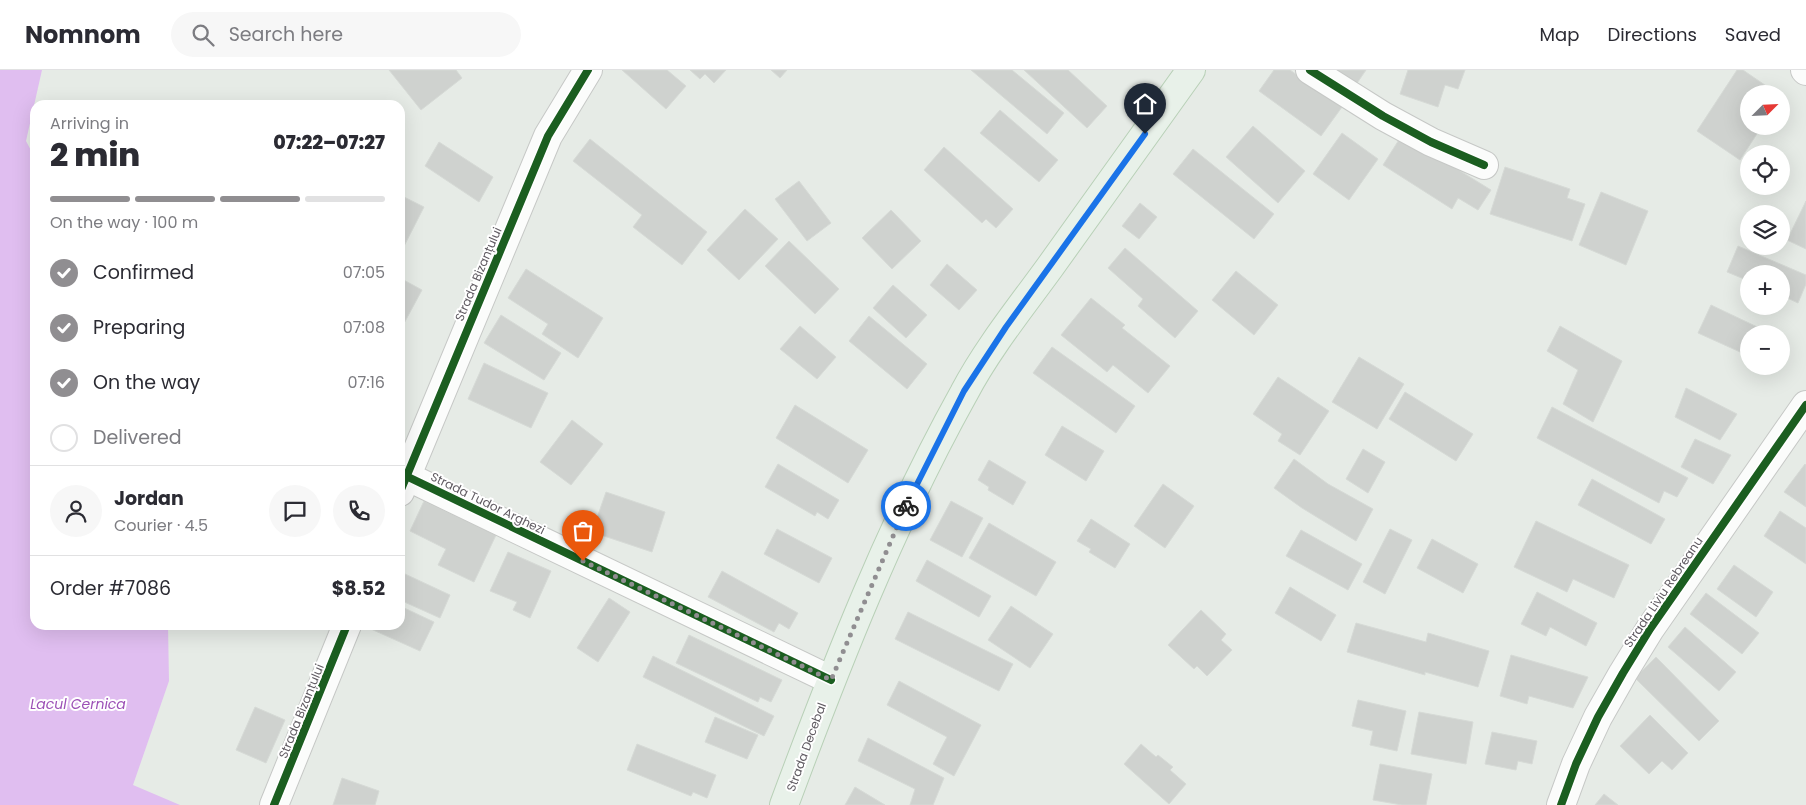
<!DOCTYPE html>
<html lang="en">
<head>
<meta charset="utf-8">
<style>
	:root { --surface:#fff; --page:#f7f7f7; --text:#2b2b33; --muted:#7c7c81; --line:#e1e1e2; --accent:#908e91 }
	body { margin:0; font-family:Poppins,sans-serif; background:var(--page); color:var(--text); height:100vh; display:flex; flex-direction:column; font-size:19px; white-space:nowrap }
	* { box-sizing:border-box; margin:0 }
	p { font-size:16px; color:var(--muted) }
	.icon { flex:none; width:28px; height:28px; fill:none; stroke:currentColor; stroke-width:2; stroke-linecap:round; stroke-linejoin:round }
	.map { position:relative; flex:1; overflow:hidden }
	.sheet { position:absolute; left:30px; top:30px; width:375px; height:530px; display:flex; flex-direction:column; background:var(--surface); border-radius:15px; box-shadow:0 5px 20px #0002 }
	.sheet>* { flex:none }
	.needle { width:32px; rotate:66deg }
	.tools { position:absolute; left:1740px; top:15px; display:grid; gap:10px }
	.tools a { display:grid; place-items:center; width:50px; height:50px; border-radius:50%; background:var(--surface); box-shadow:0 5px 20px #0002; font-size:25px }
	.pin { position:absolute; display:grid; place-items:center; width:42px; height:42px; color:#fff; margin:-51px -21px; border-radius:50% 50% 50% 0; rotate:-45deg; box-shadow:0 0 5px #0007 }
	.pin .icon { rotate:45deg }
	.courier { position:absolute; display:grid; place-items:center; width:50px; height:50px; margin:-25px; border:4px solid #1a73e8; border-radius:50%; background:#fff; color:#222; box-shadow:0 1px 6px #0007 }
	.head em { font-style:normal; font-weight:800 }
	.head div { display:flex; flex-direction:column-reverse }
	.head { display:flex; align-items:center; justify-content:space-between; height:85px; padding:0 20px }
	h1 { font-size:32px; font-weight:800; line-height:38px }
	.bar { display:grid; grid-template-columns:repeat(4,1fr); gap:8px 5px; align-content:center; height:60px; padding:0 20px }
	.bar i { height:6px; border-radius:4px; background:var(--line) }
	.bar .selected { background:var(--accent) }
	.bar p { grid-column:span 4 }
	.line { display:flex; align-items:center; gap:12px; padding:0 20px; border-top:1px solid var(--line) }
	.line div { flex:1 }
	.round { display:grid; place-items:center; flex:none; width:52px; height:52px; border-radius:26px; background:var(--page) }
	ol { padding:0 20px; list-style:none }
	li { display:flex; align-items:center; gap:15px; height:55px }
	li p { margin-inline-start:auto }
	li .icon { padding:5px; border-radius:50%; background:var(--accent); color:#fff; stroke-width:4 }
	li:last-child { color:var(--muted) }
	li i { width:28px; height:28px; border:2px solid var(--line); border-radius:50% }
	header { display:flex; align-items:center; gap:30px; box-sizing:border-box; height:70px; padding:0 25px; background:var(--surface); border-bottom:1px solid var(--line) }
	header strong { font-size:24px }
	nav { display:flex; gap:28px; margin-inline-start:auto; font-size:18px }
	.search { width:350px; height:45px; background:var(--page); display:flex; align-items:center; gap:12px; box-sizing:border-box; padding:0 18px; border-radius:28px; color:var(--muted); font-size:19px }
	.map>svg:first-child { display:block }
	.water { fill:#e0bef0 }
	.building { fill:#cfd2cf; stroke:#d6dad6 }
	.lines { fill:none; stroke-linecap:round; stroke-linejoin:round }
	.minor-casing { stroke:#c6c8c6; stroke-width:30 }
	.major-casing { stroke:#b8d0b7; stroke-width:30 }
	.minor { stroke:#fbfcfb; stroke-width:28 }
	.major { stroke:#e8f1e9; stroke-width:28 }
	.cycleway-casing { stroke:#fff; stroke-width:11 }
	.cycleway { stroke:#1b5e20; stroke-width:8 }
	.done { stroke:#908e91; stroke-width:5; stroke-dasharray:0 9 }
	.route { stroke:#1a73e8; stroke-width:6 }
	.labels { text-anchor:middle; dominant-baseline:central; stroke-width:4; stroke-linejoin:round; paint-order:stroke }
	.street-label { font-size:12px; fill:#615c63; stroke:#fff }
	.water-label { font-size:14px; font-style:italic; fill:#9c50b6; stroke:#fff }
</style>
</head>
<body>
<header>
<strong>Nomnom</strong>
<div class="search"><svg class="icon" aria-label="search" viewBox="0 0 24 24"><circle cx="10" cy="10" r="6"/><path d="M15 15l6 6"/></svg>Search here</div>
<nav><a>Map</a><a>Directions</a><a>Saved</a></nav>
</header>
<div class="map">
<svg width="1806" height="735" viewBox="0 0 1806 735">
	<rect width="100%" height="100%" fill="#e6ebe6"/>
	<polygon class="water" points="0,0 42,0 26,71 35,88 35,555 168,555 169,611 133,715 180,735 0,735"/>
	<g class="building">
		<polygon points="389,0 456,0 462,8 421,40"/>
		<polygon points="622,0 667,0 686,16 666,39"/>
		<polygon points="690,0 726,0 714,13 705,4 700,9"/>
		<polygon points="771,0 787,0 780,8"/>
		<polygon points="971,0 1012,0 1064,43 1047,64"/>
		<polygon points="1024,0 1068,0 1107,36 1087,58"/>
		<polygon points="1274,0 1290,0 1342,37 1321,66 1259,21"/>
		<polygon points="1321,0 1366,0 1351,22"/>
		<polygon points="1408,0 1465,0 1458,19 1445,15 1438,37 1400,24"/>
		<polygon points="1737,0 1743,0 1778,24 1749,24 1749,56 1762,56 1740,90 1697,61"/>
		<polygon points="1000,40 1058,90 1039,112 980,63"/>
		<polygon points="1253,56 1305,101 1278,133 1226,87"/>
		<polygon points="1342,63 1378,89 1349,130 1313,104"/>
		<polygon points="1402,65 1491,120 1478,140 1458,128 1452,139 1383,95"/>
		<polygon points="590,69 707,162 682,195 633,157 642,145 573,91"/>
		<polygon points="439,72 493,107 479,132 425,96"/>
		<polygon points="944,77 1013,139 996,158 986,149 982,153 924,100"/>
		<polygon points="1193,79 1274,144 1254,169 1173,104"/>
		<polygon points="1505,97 1570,119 1567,128 1585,134 1572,171 1490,144"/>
		<polygon points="799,111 831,153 807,171 775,129"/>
		<polygon points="1601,122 1648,141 1626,195 1579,175"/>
		<polygon points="400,125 424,137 400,184"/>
		<polygon points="1806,131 1806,179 1787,170"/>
		<polygon points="1140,133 1157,147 1139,169 1122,156"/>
		<polygon points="745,139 778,169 739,210 707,180"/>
		<polygon points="891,140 921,171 892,199 862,168"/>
		<polygon points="789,171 839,219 815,244 765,196"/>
		<polygon points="1738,176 1806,205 1806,214 1798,233 1781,225 1781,204 1749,204 1749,211 1727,202"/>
		<polygon points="1125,178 1198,241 1175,268 1138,236 1143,229 1108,198"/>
		<polygon points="947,194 977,220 959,240 930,215"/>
		<polygon points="526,199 603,248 578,288 542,264 548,254 508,228"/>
		<polygon points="1236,201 1278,235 1254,265 1212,230"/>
		<polygon points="400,208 422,220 402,257 400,256"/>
		<polygon points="893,215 927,245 906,268 873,238"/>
		<polygon points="1091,228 1125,255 1122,258 1170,296 1148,323 1113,295 1107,302 1061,265"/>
		<polygon points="1711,235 1772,264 1749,264 1749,286 1698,263"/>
		<polygon points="501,245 561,283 544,310 484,273"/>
		<polygon points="869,246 927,294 907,319 849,271"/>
		<polygon points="800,256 836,287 817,309 780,279"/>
		<polygon points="1560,256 1622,291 1593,352 1563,334 1578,300 1547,281"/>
		<polygon points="1052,277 1135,336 1116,363 1033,303"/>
		<polygon points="1359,287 1404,314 1377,359 1332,332"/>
		<polygon points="484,293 548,323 531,358 468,329"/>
		<polygon points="1278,307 1329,341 1300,385 1278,371 1282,364 1253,344"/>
		<polygon points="1686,318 1737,344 1720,370 1675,347"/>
		<polygon points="1405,322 1473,364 1456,391 1389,349"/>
		<polygon points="795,335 868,380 848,413 776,368"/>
		<polygon points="1552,337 1688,408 1677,427 1664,421 1659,433 1537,368"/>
		<polygon points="572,350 603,374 571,415 540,392"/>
		<polygon points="1062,356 1104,381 1086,411 1045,385"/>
		<polygon points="1695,369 1731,385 1713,414 1681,397"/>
		<polygon points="1363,379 1385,392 1368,423 1346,409"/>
		<polygon points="1294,389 1328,414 1373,439 1356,471 1302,438 1274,418"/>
		<polygon points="989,390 1026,412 1013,435 988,420 989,417 978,410"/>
		<polygon points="778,394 839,430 828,449 817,442 815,446 765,417"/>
		<polygon points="1805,394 1806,395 1806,437 1784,422"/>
		<polygon points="1592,409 1665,449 1651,474 1578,435"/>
		<polygon points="1163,414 1194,436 1165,478 1134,456"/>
		<polygon points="606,422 665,442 652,482 592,462"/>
		<polygon points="424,431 496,465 474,512 438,495 446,479 410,461"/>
		<polygon points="951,431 983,448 962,487 930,470"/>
		<polygon points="1780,441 1806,458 1806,494 1764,466"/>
		<polygon points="1091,449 1130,474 1115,498 1089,482 1091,479 1077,471"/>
		<polygon points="1536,451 1629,495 1614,528 1573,509 1567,522 1514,497"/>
		<polygon points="989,453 1056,492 1036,526 969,488"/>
		<polygon points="777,459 832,488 819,513 764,484"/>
		<polygon points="1390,459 1412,470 1385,524 1363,512"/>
		<polygon points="1301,460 1362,494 1348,520 1286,486"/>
		<polygon points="1432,469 1478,494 1463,523 1417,498"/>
		<polygon points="508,482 551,501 530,548 513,540 517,532 490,521"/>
		<polygon points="927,490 991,526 979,547 916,511"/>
		<polygon points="1734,495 1773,522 1756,547 1717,519"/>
		<polygon points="722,501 798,543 789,559 779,553 774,562 708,527"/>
		<polygon points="405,504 450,525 440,548 400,530 400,517"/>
		<polygon points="1290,517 1336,545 1321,571 1275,543"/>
		<polygon points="1537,522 1597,553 1586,576 1550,557 1546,566 1521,554"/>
		<polygon points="1706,523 1759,563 1742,584 1690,544"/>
		<polygon points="609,528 630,542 598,592 577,578"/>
		<polygon points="400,536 434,552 420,581 371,559 373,555 400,555"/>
		<polygon points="1011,536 1053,564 1030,598 988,570"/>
		<polygon points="1201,540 1226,564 1221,570 1232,580 1207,606 1197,596 1194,599 1168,575"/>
		<polygon points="908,542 1013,594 999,621 895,569"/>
		<polygon points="1356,553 1426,572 1428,563 1489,581 1478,617 1425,602 1425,605 1347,582"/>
		<polygon points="1685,557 1736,602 1719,621 1668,577"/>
		<polygon points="689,565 782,610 771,632 760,627 758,632 676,593"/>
		<polygon points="1511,585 1588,607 1573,638 1529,626 1527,634 1500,626"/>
		<polygon points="653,586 774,646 764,666 643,607"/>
		<polygon points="1656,587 1719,651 1699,671 1635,608"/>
		<polygon points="899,611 981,655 954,706 933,694 947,667 887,635"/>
		<polygon points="1358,630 1406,641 1397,681 1370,675 1373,661 1352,656"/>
		<polygon points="255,637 285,650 266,693 236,680"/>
		<polygon points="1419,642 1473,652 1466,694 1411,684"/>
		<polygon points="1650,645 1688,683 1672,700 1662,691 1649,704 1620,676"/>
		<polygon points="715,647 758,665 747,689 705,672"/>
		<polygon points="1492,662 1537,671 1532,694 1518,691 1516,700 1485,694"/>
		<polygon points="868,668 944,708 933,735 910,735 915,719 858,691"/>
		<polygon points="637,674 716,705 707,728 693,722 691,726 627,700"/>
		<polygon points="1141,674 1156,687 1158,685 1173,697 1170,700 1186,714 1169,734 1124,694"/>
		<polygon points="1380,694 1432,704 1426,735 1402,735 1373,730"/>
		<polygon points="342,708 379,721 375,735 333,735"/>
		<polygon points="855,717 885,735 845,735"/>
		<polygon points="1604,724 1618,735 1595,735"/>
	</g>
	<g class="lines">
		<defs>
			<g id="minor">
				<polyline points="1310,0 1383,46 1431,72 1484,95"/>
				<polyline points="1805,0 1806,1"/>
				<polyline points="406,406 831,610"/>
				<polyline points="400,422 548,66 588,0"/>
				<polyline points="274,735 347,555"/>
				<polyline points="1561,735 1576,694 1598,647 1623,603 1650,559 1806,335"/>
			</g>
			<path id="major" d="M 784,735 C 836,595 891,454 964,323 C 987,279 1021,237 1050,197 C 1097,131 1144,66 1191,0"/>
		</defs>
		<use href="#minor" class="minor-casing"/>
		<use href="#major" class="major-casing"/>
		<use href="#minor" class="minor"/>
		<use href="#major" class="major"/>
		<defs>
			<g id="cycleway">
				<polyline points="1310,0 1383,46 1431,72 1484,95"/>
				<polyline points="406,406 831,610"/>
				<polyline points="400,422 548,66 588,0"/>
				<polyline points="274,735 347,555"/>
				<polyline points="1561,735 1576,694 1598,647 1623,603 1650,559 1806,335"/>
			</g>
		</defs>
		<use href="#cycleway" class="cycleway-casing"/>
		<use href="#cycleway" class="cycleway"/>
	</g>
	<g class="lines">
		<polyline class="done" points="583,491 831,610 906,436"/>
		<polyline class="route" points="906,436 964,321 1006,257 1145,64"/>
	</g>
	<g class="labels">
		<g class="street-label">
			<text transform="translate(478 204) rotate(-67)">Strada Bizanțului</text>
			<text transform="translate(488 433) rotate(26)">Strada Tudor Arghezi</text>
			<text transform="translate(1663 522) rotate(-56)">Strada Liviu Rebreanu</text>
			<text transform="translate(301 641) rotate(-68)">Strada Bizanțului</text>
			<text transform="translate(806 677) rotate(-70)">Strada Decebal</text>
		</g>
		<g class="water-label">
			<text x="78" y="634">Lacul Cernica</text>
		</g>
	</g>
</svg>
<div class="tools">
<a><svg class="needle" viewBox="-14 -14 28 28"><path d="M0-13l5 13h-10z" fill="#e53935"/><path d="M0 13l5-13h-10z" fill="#7c7c81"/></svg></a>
<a><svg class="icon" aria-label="locate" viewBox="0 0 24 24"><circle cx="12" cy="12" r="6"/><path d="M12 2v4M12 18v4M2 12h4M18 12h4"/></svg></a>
<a><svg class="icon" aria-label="layers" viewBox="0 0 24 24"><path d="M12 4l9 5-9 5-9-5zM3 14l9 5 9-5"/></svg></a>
<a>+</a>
<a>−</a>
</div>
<div class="pin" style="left:583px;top:491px;background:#ea580c"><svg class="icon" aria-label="bag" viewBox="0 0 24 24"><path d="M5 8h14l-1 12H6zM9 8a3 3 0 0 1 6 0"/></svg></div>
<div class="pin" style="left:1145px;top:64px;background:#1f2937"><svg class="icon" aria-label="home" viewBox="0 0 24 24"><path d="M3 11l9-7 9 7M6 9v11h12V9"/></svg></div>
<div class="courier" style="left:906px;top:436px"><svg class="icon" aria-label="bike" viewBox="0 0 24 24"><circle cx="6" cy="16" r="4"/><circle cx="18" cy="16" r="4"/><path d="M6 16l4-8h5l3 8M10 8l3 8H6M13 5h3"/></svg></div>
<section class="sheet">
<div class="head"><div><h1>2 min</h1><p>Arriving in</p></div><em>07:22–07:27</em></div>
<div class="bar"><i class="selected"></i><i class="selected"></i><i class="selected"></i><i></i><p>On the way · 100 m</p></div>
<ol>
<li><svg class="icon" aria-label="check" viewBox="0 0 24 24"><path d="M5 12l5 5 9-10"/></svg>Confirmed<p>07:05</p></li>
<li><svg class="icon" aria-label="check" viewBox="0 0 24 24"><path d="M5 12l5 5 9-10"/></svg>Preparing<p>07:08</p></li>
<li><svg class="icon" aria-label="check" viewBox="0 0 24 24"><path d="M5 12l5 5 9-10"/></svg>On the way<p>07:16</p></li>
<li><i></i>Delivered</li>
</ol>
<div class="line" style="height:90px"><a class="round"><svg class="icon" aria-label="person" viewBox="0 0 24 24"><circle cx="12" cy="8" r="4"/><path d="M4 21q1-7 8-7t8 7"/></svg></a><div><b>Jordan</b><p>Courier · 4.5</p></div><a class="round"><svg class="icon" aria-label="chat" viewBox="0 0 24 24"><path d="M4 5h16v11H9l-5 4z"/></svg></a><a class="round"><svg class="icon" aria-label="phone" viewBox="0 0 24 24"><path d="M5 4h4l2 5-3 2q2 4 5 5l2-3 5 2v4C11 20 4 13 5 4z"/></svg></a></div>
<div class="line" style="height:65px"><div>Order #7086</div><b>$8.52</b></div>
</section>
</div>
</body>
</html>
